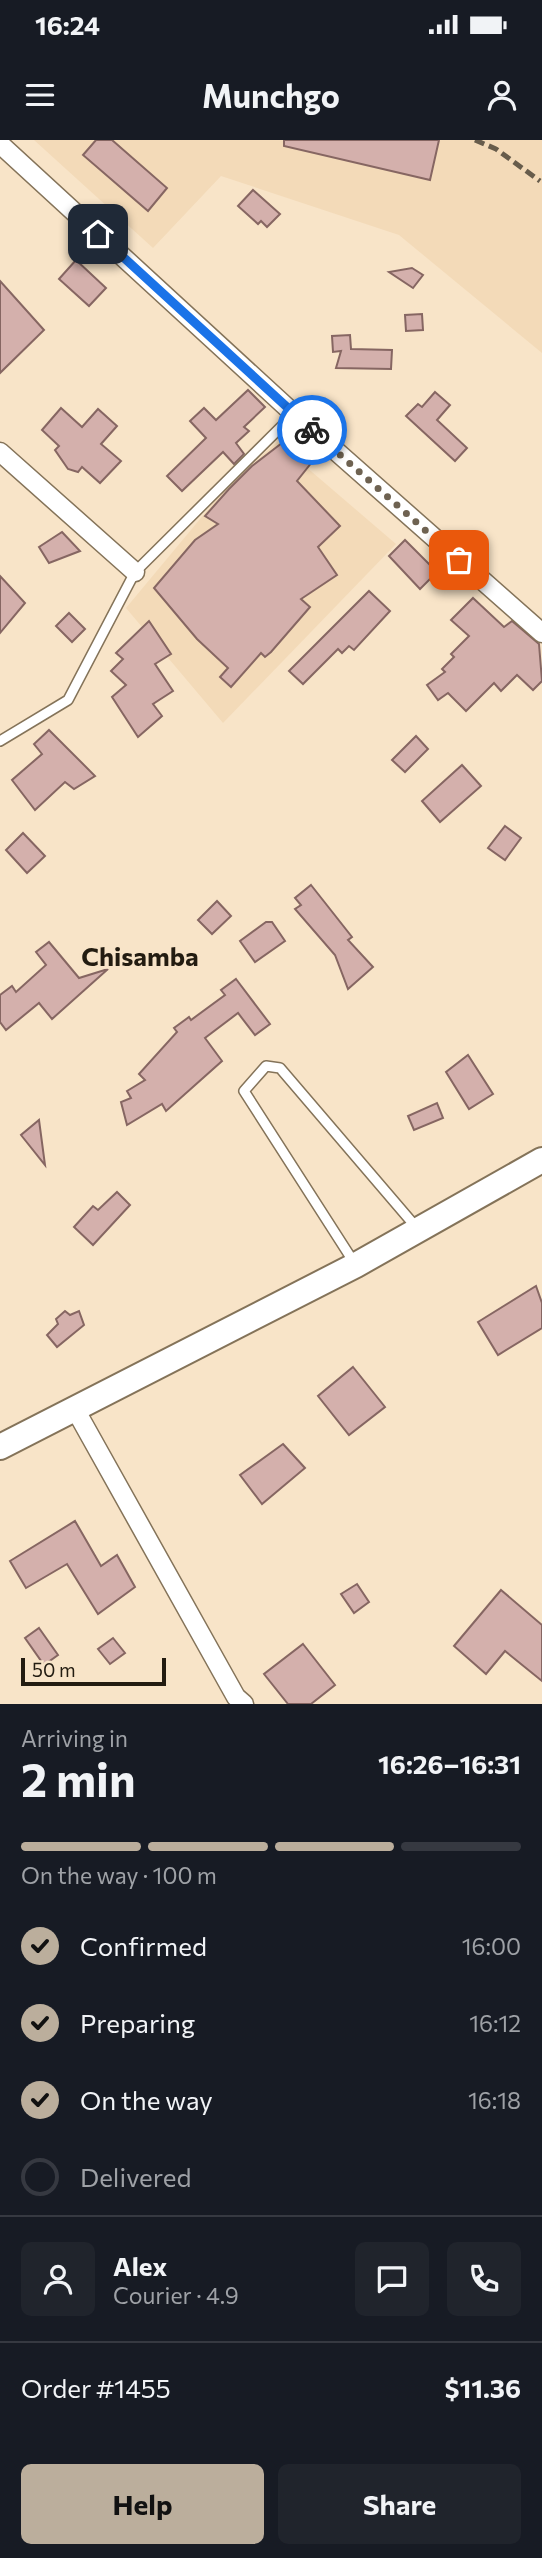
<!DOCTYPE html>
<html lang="en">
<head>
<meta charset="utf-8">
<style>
	:root { --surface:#171b24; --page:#20242c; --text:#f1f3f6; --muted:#9ea1a6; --line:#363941; --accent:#bbae9c }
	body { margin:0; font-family:Commissioner,sans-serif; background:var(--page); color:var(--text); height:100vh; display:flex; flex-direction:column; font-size:26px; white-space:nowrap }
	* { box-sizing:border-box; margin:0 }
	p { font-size:23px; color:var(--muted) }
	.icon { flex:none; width:38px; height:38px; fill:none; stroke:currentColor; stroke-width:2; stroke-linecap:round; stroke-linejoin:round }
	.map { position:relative; height:1564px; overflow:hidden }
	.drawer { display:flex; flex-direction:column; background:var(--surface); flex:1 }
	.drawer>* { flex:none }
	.scale { position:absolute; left:21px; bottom:18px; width:145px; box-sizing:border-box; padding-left:7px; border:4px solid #231c11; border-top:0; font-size:19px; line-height:24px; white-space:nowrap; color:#231c11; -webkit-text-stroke:5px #f8e4c8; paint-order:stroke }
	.pin { position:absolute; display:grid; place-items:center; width:60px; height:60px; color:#fff; margin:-30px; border-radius:14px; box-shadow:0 4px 10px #0006 }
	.courier { position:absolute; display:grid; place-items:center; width:70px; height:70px; margin:-35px; border:5px solid #1a73e8; border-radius:50%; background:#fff; color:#222; box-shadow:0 2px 9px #0007 }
	.summary em { font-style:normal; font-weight:700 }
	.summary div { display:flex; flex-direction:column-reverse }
	.summary { display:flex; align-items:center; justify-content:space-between; height:119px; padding:0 21px }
	h1 { font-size:46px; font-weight:700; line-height:52px }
	.bar { display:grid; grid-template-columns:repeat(4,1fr); gap:10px 7px; align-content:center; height:84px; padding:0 21px }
	.bar i { height:9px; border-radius:5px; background:var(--line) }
	.bar .selected { background:var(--accent) }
	.bar p { grid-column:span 4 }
	.line { display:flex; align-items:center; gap:18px; padding:0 21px; border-top:2px solid var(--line) }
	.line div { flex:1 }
	.round { display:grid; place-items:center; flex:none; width:74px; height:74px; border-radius:10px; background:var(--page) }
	ol { padding:0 21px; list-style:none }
	li { display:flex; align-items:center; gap:21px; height:77px }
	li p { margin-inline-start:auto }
	li .icon { padding:7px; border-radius:50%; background:var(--accent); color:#111; stroke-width:4 }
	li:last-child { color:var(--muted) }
	li i { width:38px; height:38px; border:4px solid var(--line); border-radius:50% }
	.primary-button { display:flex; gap:14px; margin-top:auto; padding:14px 21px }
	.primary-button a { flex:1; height:80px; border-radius:10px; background:var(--accent); color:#111; font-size:28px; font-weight:700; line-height:80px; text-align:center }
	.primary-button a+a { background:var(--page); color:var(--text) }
	.status { display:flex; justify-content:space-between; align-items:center; height:49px; padding:0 35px; background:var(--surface); direction:ltr }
	.status svg { height:19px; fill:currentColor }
	header { display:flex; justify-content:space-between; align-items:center; height:91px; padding:0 21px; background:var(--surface); font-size:32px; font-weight:700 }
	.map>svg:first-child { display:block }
	.built { fill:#f3dab8 }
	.building { fill:#d4b0ac; stroke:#866662; stroke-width:2 }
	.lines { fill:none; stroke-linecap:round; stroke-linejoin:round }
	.service-casing { stroke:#847359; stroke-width:12 }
	.minor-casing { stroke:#847359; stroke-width:21 }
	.secondary-casing { stroke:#847359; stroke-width:28 }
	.service { stroke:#fff; stroke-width:9 }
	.minor { stroke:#fff; stroke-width:18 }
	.secondary { stroke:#fff; stroke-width:24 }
	.rail { stroke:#675c4b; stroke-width:5; stroke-dasharray:10 5; stroke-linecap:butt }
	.done { stroke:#6e6251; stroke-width:7; stroke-dasharray:0 12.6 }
	.route { stroke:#1a73e8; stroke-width:9 }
	.labels { text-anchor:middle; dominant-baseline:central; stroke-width:6; stroke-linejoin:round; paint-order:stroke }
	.district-label { font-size:26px; font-weight:bold; fill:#231c11; stroke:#f8e4c8 }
</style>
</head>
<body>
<div class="status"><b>16:24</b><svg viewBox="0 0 49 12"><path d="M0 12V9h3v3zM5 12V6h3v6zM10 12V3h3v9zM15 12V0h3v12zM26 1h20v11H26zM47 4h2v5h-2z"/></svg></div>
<header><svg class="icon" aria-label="menu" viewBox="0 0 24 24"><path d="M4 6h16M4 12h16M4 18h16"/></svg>Munchgo<svg class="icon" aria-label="person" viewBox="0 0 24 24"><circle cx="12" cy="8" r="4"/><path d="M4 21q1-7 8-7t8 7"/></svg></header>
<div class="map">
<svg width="542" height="1564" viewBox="0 0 542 1564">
	<rect width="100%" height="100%" fill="#f8e4c8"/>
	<g class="built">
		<polygon points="34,0 542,0 542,213 399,95 221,36 153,108"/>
		<polygon points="277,302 396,404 223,583 126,468 225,349"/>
	</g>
	<g class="building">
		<polygon points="96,0 112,0 167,48 148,71 83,15"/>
		<polygon points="284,0 439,0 430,40 284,6"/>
		<polygon points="253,50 280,74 267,87 261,81 258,84 238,66"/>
		<polygon points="76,120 106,148 89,166 59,139"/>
		<polygon points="412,128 423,135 413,148 389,132"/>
		<polygon points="0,141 44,190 0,233"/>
		<polygon points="422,174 423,190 406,191 405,175"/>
		<polygon points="350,195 351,209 392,210 391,229 336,228 341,211 333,212 332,196"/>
		<polygon points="248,250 265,267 244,287 249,291 236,303 244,314 234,324 223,312 182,351 167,336 206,298 190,281 204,268 216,280"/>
		<polygon points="435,252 450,265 437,280 467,308 455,321 406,276 418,264 422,267"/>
		<polygon points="61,268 82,287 98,269 117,286 101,304 121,321 100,343 82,327 78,332 68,329 55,310 59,306 42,290"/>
		<polygon points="291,296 316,317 297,341 340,386 318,407 337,435 301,459 310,467 271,512 265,517 261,513 231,547 220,537 228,528 197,499 154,448 195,400 218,384 205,376 229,349 252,326"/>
		<polygon points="62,392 80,411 49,423 39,407"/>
		<polygon points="405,400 437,432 420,449 389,416"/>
		<polygon points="0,436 25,463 0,493"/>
		<polygon points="369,451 390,471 354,510 349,506 342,513 338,509 303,544 289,531"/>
		<polygon points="473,458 504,487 512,481 539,504 542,541 533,550 517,535 501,551 494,543 466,571 448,553 438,560 427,545 445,532 442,529 454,517 451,514 469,496 451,480"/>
		<polygon points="69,473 85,489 72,502 56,486"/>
		<polygon points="149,481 171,514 155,524 173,551 153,564 162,576 138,597 112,557 126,545 111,531 123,519 116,513"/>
		<polygon points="49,590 95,636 74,649 65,642 35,670 12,640 42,614 34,604"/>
		<polygon points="416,596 428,609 405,632 392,620"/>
		<polygon points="462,625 481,646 440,682 422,661"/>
		<polygon points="505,686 521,698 505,720 488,708"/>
		<polygon points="23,693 45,716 27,733 6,710"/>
		<polygon points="311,745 352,797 348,800 373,827 348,849 335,815 295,769 301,765 295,758"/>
		<polygon points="217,761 231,776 212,794 198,780"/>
		<polygon points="266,782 272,782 285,801 255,822 240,801"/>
		<polygon points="49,802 79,838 108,829 52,879 39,863 6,890 0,882 0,855 12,846 16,852 46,825 36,812"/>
		<polygon points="236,839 270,884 255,895 238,873 205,898 222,921 166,971 162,964 127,985 121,962 131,958 127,951 145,940 139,934 177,892 174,888 189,877 191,880 225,855 221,850"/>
		<polygon points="468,915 493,954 469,969 446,932"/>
		<polygon points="437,963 443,978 414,990 408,976"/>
		<polygon points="39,980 45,1025 21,995"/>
		<polygon points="117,1052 130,1065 93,1105 74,1087 93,1066 98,1070"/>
		<polygon points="536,1146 542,1163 542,1188 498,1215 478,1182"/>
		<polygon points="65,1171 70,1175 79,1171 84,1185 57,1207 47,1195 58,1184 56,1179"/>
		<polygon points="353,1227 385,1267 349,1295 318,1256"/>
		<polygon points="283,1304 305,1328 262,1364 240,1335"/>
		<polygon points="75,1381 101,1426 117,1415 135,1447 98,1474 67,1424 26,1448 10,1421"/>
		<polygon points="357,1444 369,1462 354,1473 341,1454"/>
		<polygon points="501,1450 542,1485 542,1541 505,1511 486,1534 454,1506"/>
		<polygon points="39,1488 58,1515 44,1525 25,1498"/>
		<polygon points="113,1498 125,1513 110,1524 98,1509"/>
		<polygon points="303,1504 335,1545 311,1564 288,1564 264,1534"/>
	</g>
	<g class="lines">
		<defs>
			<g id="service">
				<polyline points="0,601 68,560 135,432 294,274"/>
				<polyline points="355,1124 244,951 266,926 280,928 416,1087"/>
			</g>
			<g id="minor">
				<polyline points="0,4 294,274 542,493"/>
				<polyline points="0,312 135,432"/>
				<polyline points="75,1269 236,1557 244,1564"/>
			</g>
			<polyline id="secondary" points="0,1307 356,1125 542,1020"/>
		</defs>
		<use href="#service" class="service-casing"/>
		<use href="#minor" class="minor-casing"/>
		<use href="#secondary" class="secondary-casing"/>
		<use href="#service" class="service"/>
		<use href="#minor" class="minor"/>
		<use href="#secondary" class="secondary"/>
		<polyline class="rail" points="475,0 496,9 540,41"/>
	</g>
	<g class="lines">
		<polyline class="done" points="312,290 459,420"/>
		<polyline class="route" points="98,94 312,290"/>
	</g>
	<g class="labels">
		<g class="district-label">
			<text x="140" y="815">Chisamba</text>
		</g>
	</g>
</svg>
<div class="scale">50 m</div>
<div class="pin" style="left:459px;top:420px;background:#ea580c"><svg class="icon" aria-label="bag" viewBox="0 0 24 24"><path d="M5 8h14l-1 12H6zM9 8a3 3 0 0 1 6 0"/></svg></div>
<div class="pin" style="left:98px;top:94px;background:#1f2937"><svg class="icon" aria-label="home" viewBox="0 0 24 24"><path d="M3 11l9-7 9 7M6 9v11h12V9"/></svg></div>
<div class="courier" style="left:312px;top:290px"><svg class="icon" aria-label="bike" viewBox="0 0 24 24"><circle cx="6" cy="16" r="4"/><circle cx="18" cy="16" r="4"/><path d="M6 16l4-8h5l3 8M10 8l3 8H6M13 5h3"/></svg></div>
</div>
<section class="drawer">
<div class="summary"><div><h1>2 min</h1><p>Arriving in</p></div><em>16:26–16:31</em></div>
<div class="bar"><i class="selected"></i><i class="selected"></i><i class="selected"></i><i></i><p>On the way · 100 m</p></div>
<ol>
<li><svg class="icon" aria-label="check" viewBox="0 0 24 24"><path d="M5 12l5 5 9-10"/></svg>Confirmed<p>16:00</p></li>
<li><svg class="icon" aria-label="check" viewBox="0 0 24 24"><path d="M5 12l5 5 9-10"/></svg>Preparing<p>16:12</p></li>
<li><svg class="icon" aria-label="check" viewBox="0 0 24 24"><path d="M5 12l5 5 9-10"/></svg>On the way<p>16:18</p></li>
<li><i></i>Delivered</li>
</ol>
<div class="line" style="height:126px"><a class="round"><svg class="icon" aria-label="person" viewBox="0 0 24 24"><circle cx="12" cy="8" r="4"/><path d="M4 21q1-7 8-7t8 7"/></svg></a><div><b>Alex</b><p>Courier · 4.9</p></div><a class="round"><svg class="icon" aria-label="chat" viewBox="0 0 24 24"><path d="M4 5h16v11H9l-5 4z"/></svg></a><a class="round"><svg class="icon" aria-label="phone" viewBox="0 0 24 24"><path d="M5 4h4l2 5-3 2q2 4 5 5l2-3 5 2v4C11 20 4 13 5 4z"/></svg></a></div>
<div class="line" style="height:91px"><div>Order #1455</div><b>$11.36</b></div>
<div class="primary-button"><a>Help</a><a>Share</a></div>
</section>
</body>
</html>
